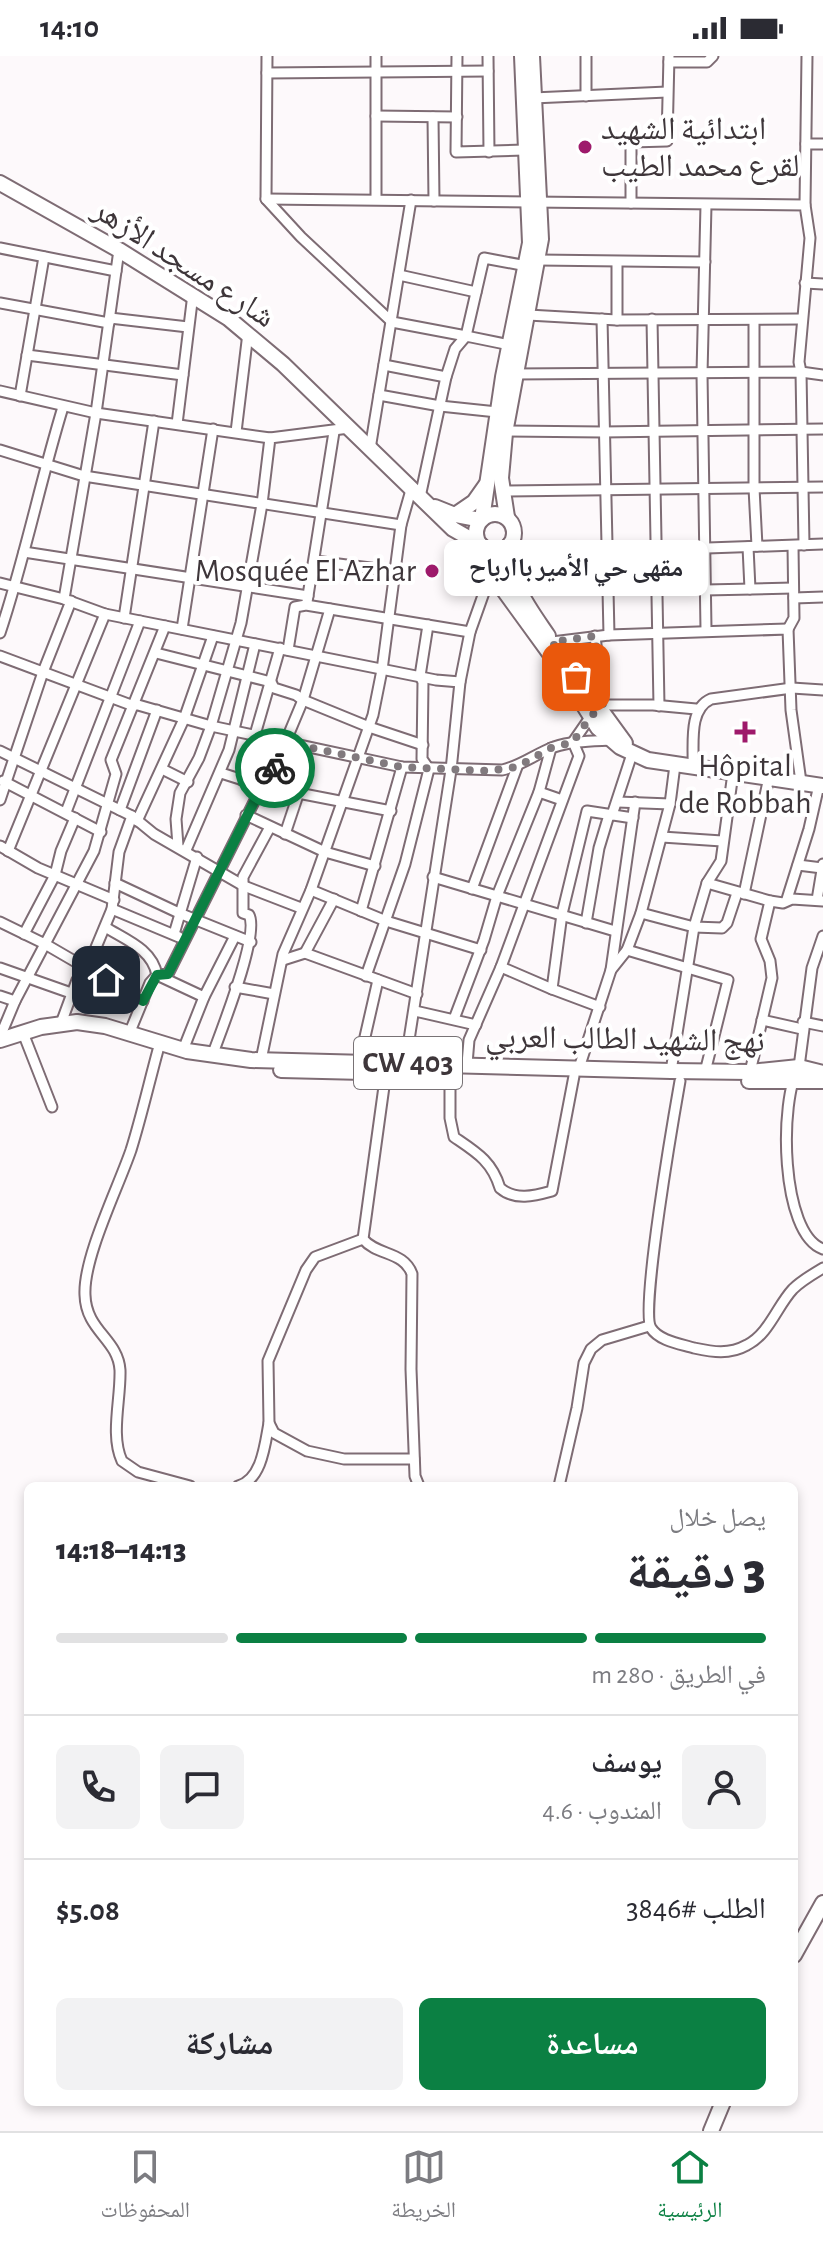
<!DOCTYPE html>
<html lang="ar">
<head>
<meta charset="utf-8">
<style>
	:root { --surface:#fff; --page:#f2f2f3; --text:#2b2b33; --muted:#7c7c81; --line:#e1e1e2; --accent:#0b8043 }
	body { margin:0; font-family:"Alegreya Sans","Noto Naskh Arabic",sans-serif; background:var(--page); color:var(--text); direction:rtl; height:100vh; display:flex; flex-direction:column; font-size:30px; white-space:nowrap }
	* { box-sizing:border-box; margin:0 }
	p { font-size:26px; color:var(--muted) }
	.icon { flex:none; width:44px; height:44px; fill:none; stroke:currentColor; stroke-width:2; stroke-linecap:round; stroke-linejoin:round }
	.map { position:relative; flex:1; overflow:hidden; direction:ltr }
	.details { position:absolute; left:24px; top:1426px; width:774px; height:624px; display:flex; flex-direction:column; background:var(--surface); border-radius:12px; box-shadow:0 4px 12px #0003; direction:rtl }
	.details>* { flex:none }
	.pin { position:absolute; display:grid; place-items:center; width:68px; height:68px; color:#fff; margin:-34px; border-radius:16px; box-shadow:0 4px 12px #0006 }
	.courier { position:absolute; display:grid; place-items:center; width:80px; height:80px; margin:-40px; border:6px solid #0b8043; border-radius:50%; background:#fff; color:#222; box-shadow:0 2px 10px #0007 }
	.bubble { position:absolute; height:56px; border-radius:12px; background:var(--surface); box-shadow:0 4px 12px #0003; font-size:26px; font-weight:800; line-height:56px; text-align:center; direction:rtl }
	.head em { font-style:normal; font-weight:800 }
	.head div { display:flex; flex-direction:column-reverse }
	.head { display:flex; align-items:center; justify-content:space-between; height:136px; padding:0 32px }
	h1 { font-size:52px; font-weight:800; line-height:60px }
	.bar { display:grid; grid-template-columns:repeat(4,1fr); gap:12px 8px; align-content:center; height:96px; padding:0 32px }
	.bar i { height:10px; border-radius:6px; background:var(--line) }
	.bar .active { background:var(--accent) }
	.bar p { grid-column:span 4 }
	.line { display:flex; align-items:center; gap:20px; padding:0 32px; border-top:2px solid var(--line) }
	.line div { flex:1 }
	.round { display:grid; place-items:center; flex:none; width:84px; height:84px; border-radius:12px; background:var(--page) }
	.button { display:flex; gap:16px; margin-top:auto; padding:16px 32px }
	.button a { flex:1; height:92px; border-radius:12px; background:var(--accent); color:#fff; font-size:32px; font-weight:800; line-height:92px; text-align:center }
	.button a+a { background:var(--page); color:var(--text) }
	.status { display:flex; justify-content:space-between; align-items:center; height:56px; padding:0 40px; background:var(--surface); direction:ltr }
	.status svg { height:22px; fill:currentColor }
	.tabs { display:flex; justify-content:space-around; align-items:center; height:112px; border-top:2px solid var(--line); background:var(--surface); font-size:22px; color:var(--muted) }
	.tabs a { display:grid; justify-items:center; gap:4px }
	.tabs .active { color:var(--accent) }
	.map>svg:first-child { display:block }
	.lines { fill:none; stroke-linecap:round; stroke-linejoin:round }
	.street-casing { stroke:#7e6c74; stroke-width:13 }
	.secondary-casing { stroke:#7e6c74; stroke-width:18 }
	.primary-casing { stroke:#7e6c74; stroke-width:18 }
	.street { stroke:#fff; stroke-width:9 }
	.secondary { stroke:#fff; stroke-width:14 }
	.primary { stroke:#fff; stroke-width:14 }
	.done { stroke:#817a7e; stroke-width:8; stroke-dasharray:0 14.4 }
	.route { stroke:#0b8043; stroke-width:10 }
	.poi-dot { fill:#9e1a6b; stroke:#fff; stroke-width:3 }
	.labels { text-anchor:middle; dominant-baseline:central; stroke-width:8; stroke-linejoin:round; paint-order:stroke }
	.shield { fill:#fff; stroke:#787275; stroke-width:2 }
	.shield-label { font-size:30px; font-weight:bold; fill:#3e363a }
	.poi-label { font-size:32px; fill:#3e363a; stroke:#fff; text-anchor:start }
	.street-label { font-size:32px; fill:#3e363a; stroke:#fff }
</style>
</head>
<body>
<div class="status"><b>14:10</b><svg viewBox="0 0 49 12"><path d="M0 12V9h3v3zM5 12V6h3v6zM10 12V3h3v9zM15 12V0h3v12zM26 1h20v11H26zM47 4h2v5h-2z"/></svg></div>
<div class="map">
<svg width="823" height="2075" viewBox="0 0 823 2075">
	<rect width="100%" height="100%" fill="#fdf9fb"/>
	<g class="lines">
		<defs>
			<g id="street">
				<polyline points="267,0 266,143 301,181 392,266 466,280 484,202 527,210"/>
				<polyline points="376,0 376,143"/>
				<polyline points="457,0 456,96 524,94"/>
				<polyline points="488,0 489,96"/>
				<polyline points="669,6 707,6 713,0"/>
				<polyline points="267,17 488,15"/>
				<polyline points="586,40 586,0"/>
				<polyline points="533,42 667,36"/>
				<polyline points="376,60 457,61"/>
				<polyline points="433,61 434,145"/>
				<polyline points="806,88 823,88"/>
				<polyline points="266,143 805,149 810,182 799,306 801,316 823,319"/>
				<polyline points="631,147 631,86 667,85 669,0"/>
				<polyline points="706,149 702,318 706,573"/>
				<polyline points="805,149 807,0"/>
				<polyline points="0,192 116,215"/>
				<polyline points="538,204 705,206"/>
				<polyline points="617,206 617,264"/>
				<polyline points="399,219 476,236"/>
				<polyline points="805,227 823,228"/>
				<polyline points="0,247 109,267"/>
				<polyline points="528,259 617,264 801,263"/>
				<polyline points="110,262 188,271"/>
				<polyline points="602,263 609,579"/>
				<polyline points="652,263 659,650"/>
				<polyline points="754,264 754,432 757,490"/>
				<polyline points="27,299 183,319"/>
				<polyline points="384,309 446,321"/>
				<polyline points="514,318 801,316 804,489"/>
				<polyline points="0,335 96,357 270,382"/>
				<polyline points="379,339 440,350 497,356"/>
				<polyline points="20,340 44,201"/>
				<polyline points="177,368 193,238"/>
				<polyline points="505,375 603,376 823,373"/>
				<polyline points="236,376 248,277"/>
				<polyline points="370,393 411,144"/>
				<polyline points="0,394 84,420 401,469"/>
				<polyline points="501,435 823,431"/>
				<polyline points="420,441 446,321 455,293 466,280 510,289"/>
				<polyline points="748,491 750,533"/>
				<polyline points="24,496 308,540"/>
				<polyline points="509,499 823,488"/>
				<polyline points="315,505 394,515"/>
				<polyline points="0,527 64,543 105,558 436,624 460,626"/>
				<polyline points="705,534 793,532"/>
				<polyline points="794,542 823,541"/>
				<polyline points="64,543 96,357 119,194"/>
				<polyline points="307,546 334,376"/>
				<polyline points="124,562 154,365"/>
				<polyline points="182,573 213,373"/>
				<polyline points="788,573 794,562 793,490"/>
				<path d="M 0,577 C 25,502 40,426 63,351"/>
				<polyline points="595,580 603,649"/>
				<polyline points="552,586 609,579 788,573 791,654 801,726"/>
				<polyline points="288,594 295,551 306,549 470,576"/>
				<polyline points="156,597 271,626 274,632 296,639 303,644 369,671 423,689"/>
				<path d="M 0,600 L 131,649 L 138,649 L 211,670 L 402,711 L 502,714 C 521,710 535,698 554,691 C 572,685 591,685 610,684"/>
				<polyline points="573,686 591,660 603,649 653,649 696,653"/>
				<polyline points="0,695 132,760 154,778 244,830 301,852"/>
				<path d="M 693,711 C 694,689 688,653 711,643 L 792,632 L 823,634"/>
				<polyline points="162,713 188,726"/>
				<polyline points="221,717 262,730 391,755"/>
				<polyline points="242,724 280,592"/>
				<polyline points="3,725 101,776"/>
				<polyline points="267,730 303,644 330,553"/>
				<polyline points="539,736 562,744"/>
				<polyline points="0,744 43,616 71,545"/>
				<polyline points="618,746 670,748"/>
				<polyline points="120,754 157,654"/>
				<polyline points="66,756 140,565"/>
				<polyline points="246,759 325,796 375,810"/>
				<polyline points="612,759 632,698"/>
				<polyline points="137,765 184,663 213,580"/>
				<polyline points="285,778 299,736"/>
				<polyline points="662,781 722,785"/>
				<polyline points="0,790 38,812 114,844"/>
				<polyline points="178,790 176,763 180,737 199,702 211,670 241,567 262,448 270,382 349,372"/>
				<polyline points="186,794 229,694 255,588"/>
				<polyline points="8,795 105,558"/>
				<polyline points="798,809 822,812"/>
				<polyline points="433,821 615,875"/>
				<polyline points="115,827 179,857 251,886"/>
				<polyline points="707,827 770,845 783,847 792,843 823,845"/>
				<polyline points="472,833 517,711"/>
				<polyline points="311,834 386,865 481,894"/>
				<polyline points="744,838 769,721"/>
				<polyline points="787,843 809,773 819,729"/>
				<polyline points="817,844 823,808"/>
				<polyline points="112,853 179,881"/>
				<polyline points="361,855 402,711"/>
				<polyline points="641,857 694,871 722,872 727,867 737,837"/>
				<polyline points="0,866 45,888 143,945"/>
				<polyline points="586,867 599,792 609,759"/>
				<path d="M 105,871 C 126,884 152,893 157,919 L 204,941"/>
				<polyline points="24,878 55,819 61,795 75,762"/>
				<polyline points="174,878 197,801"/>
				<path d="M 823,880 L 812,912 L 799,1011 C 779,1043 780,1178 823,1193"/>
				<polyline points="627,894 728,924 705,1016"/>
				<polyline points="305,897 334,843"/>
				<polyline points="283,904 305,897 417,938"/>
				<polyline points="501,911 552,933"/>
				<polyline points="0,912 71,937"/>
				<polyline points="611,914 635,746"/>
				<polyline points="366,920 405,808 429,713 422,703 423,626 420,620 428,569"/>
				<polyline points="235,931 274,938"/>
				<polyline points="0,940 15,945"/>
				<polyline points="600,951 552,933 562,858 587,755 633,762"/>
				<polyline points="415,955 476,969"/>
				<polyline points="454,963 484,884 497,840 539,736 551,692"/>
				<polyline points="762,964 802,973"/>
				<polyline points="803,966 823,970"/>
				<polyline points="60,970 77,924 87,913 112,853 119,796 132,760"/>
				<polyline points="129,978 150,927 157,919 168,918 262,730"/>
				<polyline points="0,981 15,945 94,795 116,718 111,704 165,570"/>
				<polyline points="25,982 52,1051"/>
				<path d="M 158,994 C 149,1027 141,1062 131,1094 C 118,1132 83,1202 85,1239 C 86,1275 118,1283 120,1314 C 121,1343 110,1379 122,1405 L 138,1416 L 190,1430"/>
				<polyline points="183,994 204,941 235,880"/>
				<path d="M 212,1000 C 221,975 260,878 249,859 L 243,857 L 243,821 L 270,771"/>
				<polyline points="261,1004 283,898 311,834 373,659 382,614 401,469 411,434"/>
				<polyline points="359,1007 378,924"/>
				<polyline points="467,1008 469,984 501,911 576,708 579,700 573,686"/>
				<polyline points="579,1012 611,914 627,894 641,857 670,748 675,709"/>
				<polyline points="671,1015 694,871 707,827 721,805 733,717"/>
				<path d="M 386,1016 L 363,1183 C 377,1200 404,1195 412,1218 L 411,1313 L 415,1420 L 419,1430"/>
				<polyline points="404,1016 451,714 460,626 470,576 492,514"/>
				<polyline points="750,1016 772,922 770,905 761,883 770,845"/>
				<path d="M 450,1017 L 450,1062 L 454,1081 C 476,1096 492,1105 500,1132 C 515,1145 534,1140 552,1135 L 574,1020"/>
				<path d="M 680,1025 C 674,1059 640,1255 651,1272 C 659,1285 681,1288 694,1292 C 713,1296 729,1299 747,1289 C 769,1278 777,1250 793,1233 C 801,1225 813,1218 823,1212"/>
				<polyline points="363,1183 315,1201 306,1214 268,1305 269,1367 274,1377 307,1395 344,1403 414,1403"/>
				<path d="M 238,1430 C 262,1424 265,1388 269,1367"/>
				<polyline points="559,1430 577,1352 584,1307 591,1293 602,1284 649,1270"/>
			</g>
			<g id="secondary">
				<polyline points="0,127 119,194 228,262 283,308 453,473 481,489"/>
				<polyline points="435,451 455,459 481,464"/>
				<circle cx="495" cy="477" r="19"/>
				<polyline points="455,459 474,446 486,429"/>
				<polyline points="507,461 501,422 505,377 541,183 532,0"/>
				<polyline points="482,463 503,321 530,187 522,0"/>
				<path d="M 510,488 C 506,523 529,552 548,580"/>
				<polyline points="483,492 500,529 561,613 598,672 620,691 648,704 823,730"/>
				<polyline points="574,617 625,687"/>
				<polyline points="794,1899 823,1847"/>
				<polyline points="711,2075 723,2046"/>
			</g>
			<g id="primary">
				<polyline points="0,984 41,971 77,966 105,970 187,995 251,1004 671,1015 750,1016 799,1011 823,1017"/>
				<polyline points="281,1014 364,1016"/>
				<polyline points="749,1025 823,1025"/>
			</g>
		</defs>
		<use href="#street" class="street-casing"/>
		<use href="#secondary" class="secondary-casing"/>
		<use href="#primary" class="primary-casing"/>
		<use href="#street" class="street"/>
		<use href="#secondary" class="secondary"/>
		<use href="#primary" class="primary"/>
	</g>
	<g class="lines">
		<polyline class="done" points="275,712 284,686 402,711 488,715 517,711 551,692 573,686 591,660 603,649 595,580 552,586 576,621"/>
		<polyline class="route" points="106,924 143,945 157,919 168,918 262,730 267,730 275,712"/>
	</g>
	<g class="poi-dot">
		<circle cx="585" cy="91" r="8"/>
		<circle cx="432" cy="515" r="8"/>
		<path d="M741 664h8v8h8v8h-8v8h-8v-8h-8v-8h8z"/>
	</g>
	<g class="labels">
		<rect class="shield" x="354" y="981" width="108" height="52" rx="6"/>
		<g class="shield-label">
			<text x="408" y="1007">CW 403</text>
		</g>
		<g class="poi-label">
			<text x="601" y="73">ابتدائية الشهيد<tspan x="601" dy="37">لقرع محمد الطيب</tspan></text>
			<text x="416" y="515" text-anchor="end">Mosquée El Azhar</text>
			<text x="745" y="710" text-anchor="middle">Hôpital<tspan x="745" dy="37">de Robbah</tspan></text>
		</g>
		<g class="street-label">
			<text transform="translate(184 207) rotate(33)">شارع مسجد الأزهر</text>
			<text transform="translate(625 983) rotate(1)">نهج الشهيد الطالب العربي</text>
		</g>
	</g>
</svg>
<div class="pin" style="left:576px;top:621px;background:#ea580c"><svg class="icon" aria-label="bag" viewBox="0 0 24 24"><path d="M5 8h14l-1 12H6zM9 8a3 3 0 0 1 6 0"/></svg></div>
<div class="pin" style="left:106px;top:924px;background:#1f2937"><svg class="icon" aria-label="home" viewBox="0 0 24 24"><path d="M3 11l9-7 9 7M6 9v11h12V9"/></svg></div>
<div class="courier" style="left:275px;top:712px"><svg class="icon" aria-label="bike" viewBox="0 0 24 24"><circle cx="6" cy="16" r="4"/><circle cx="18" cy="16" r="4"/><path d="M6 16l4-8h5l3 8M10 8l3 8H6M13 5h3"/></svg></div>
<div class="bubble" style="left:444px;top:484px;width:264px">مقهى حي الأمير باارباح</div>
<section class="details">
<div class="head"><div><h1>3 دقيقة</h1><p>يصل خلال</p></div><em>14:13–14:18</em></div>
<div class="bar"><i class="active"></i><i class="active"></i><i class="active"></i><i></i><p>في الطريق · 280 m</p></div>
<div class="line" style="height:144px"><a class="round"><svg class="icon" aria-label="person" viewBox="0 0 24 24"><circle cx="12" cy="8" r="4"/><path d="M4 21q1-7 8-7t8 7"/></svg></a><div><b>يوسف</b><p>المندوب · 4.6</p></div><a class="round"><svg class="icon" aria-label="chat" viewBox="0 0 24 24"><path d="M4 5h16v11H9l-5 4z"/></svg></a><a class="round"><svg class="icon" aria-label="phone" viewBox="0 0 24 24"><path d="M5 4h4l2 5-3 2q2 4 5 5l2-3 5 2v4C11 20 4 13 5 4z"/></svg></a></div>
<div class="line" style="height:104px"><div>الطلب #3846</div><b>$5.08</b></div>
<div class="button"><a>مساعدة</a><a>مشاركة</a></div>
</section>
</div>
<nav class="tabs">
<a class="active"><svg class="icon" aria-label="home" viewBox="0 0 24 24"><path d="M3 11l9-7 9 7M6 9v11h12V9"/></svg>الرئيسية</a>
<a><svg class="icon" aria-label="map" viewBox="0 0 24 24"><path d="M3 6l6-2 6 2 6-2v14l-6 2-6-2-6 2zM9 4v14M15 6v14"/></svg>الخريطة</a>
<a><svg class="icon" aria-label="saved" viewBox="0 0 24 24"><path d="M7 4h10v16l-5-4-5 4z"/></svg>المحفوظات</a>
</nav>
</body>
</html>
